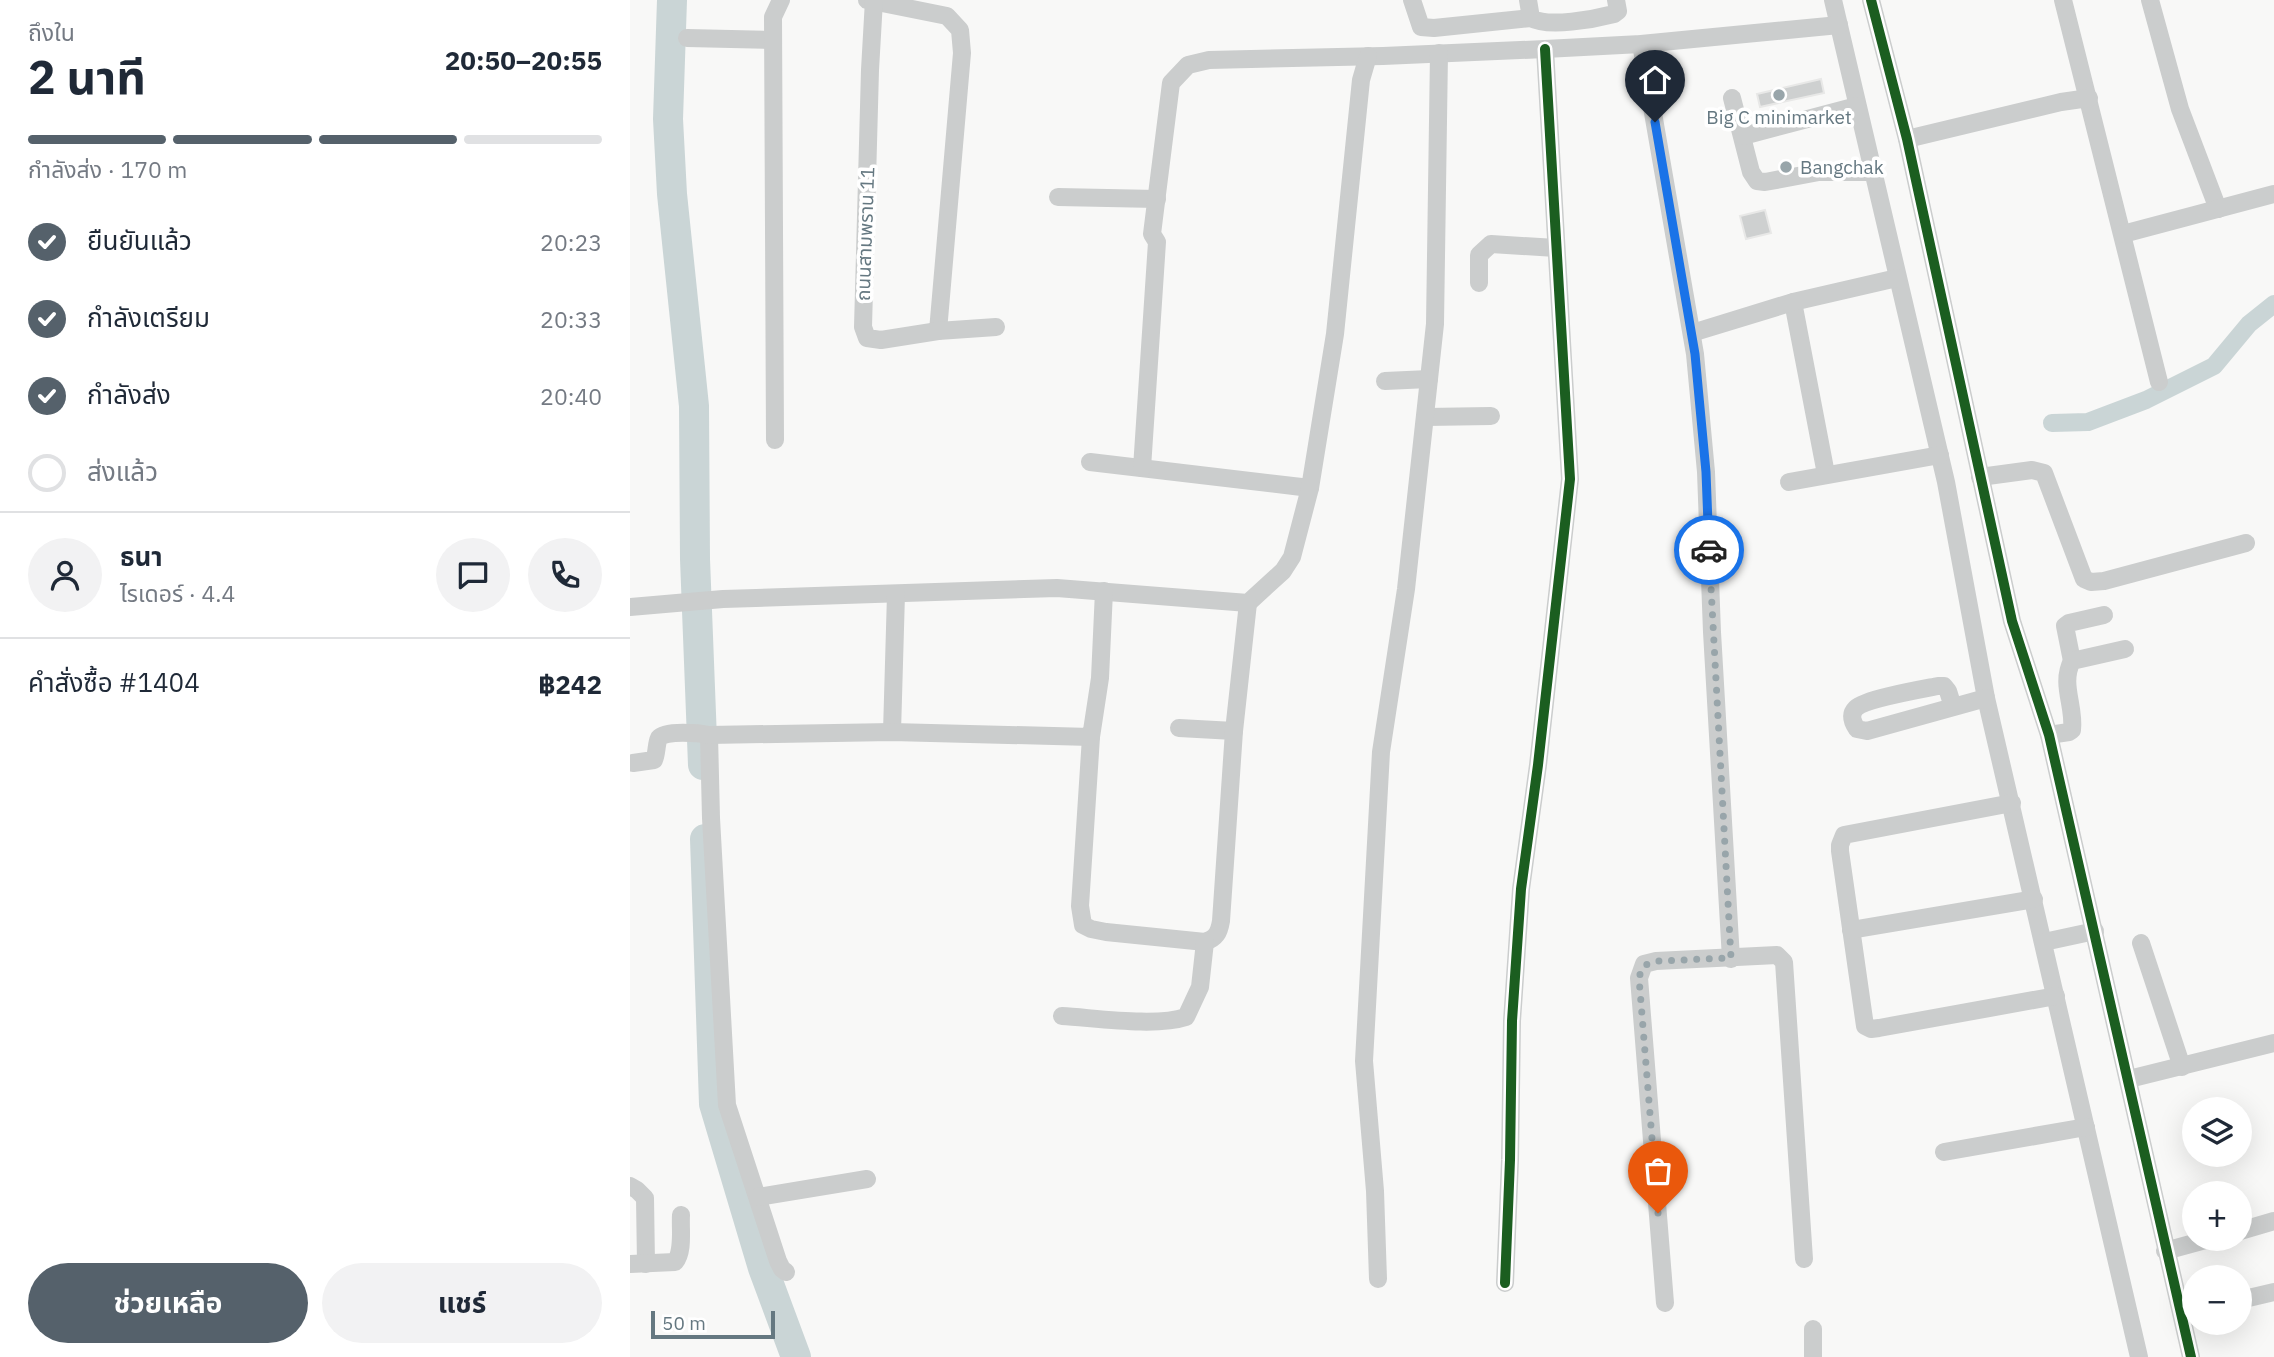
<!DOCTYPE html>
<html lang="th">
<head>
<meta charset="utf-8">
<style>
	:root { --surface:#fff; --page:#f2f2f3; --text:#1f2937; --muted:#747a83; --line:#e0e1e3; --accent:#55616b }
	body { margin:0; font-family:"IBM Plex Sans","Noto Sans Thai",sans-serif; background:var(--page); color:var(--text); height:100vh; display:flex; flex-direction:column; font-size:26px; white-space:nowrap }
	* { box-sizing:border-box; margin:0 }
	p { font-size:23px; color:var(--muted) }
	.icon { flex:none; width:38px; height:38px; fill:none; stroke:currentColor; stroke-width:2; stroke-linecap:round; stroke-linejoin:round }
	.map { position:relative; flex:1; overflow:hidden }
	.side { display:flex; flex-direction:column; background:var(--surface); width:630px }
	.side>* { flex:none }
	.tools { position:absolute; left:1552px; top:1097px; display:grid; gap:14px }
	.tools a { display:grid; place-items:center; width:70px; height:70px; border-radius:50%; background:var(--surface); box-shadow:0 7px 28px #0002; font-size:35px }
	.scale { position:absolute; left:21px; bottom:18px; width:124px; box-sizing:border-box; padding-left:7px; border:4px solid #657881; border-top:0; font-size:19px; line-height:24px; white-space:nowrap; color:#657881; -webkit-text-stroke:5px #fff; paint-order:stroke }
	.pin { position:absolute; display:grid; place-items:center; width:60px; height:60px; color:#fff; margin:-72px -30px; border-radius:50% 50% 50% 0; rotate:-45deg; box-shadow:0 0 7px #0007 }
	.pin .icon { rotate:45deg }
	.courier { position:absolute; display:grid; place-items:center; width:70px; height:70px; margin:-35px; border:5px solid #1a73e8; border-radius:50%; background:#fff; color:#222; box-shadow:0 2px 9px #0007 }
	.summary em { font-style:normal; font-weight:700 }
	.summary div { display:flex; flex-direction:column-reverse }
	.summary { display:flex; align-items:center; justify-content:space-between; height:119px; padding:0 28px }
	h1 { font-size:46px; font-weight:700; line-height:52px }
	.bar { display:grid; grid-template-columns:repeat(4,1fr); gap:10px 7px; align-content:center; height:84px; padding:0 28px }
	.bar i { height:9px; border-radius:5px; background:var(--line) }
	.bar .selected { background:var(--accent) }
	.bar p { grid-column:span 4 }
	.line { display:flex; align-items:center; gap:18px; padding:0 28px; border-top:2px solid var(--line) }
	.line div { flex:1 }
	.round { display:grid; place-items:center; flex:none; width:74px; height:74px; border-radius:37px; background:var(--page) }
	ol { padding:0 28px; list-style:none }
	li { display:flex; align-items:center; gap:21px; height:77px }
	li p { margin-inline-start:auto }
	li .icon { padding:7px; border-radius:50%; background:var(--accent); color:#fff; stroke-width:4 }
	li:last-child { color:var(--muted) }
	li i { width:38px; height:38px; border:4px solid var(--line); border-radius:50% }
	.button { display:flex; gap:14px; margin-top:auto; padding:14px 28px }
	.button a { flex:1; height:80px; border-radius:42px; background:var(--accent); color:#fff; font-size:28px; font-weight:700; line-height:80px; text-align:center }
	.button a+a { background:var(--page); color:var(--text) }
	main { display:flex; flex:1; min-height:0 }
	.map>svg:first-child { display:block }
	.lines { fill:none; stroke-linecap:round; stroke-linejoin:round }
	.canal { stroke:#cad5d6; stroke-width:18 }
	.river { stroke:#cad5d6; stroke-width:30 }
	.building { fill:#ced0d0; stroke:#e8e8e7; stroke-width:2 }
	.minor { stroke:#cbcdcd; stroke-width:18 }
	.cycleway-casing { stroke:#fff; stroke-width:15 }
	.cycleway { stroke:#1b5e20; stroke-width:10 }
	.done { stroke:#98a5aa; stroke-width:7; stroke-dasharray:0 12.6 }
	.route { stroke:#1a73e8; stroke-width:9 }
	.poi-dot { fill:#98a5aa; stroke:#fff; stroke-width:2.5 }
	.labels { text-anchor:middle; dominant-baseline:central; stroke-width:7; stroke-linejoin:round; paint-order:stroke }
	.poi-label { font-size:19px; fill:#657881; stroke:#fff }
	.street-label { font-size:19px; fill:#657881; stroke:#fff }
</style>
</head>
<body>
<main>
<section class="side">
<div class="summary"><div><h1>2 นาที</h1><p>ถึงใน</p></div><em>20:50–20:55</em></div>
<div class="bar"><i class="selected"></i><i class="selected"></i><i class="selected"></i><i></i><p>กำลังส่ง · 170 m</p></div>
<ol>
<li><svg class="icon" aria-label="check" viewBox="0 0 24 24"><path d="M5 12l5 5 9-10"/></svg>ยืนยันแล้ว<p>20:23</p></li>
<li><svg class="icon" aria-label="check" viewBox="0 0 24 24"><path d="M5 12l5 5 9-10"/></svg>กำลังเตรียม<p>20:33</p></li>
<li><svg class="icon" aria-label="check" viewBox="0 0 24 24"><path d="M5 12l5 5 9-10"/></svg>กำลังส่ง<p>20:40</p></li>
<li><i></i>ส่งแล้ว</li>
</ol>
<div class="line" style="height:126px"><a class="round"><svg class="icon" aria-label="person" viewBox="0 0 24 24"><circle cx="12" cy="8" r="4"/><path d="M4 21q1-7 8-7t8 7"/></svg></a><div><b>ธนา</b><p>ไรเดอร์ · 4.4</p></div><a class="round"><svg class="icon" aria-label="chat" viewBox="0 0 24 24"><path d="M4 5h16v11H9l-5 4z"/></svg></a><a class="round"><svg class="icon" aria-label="phone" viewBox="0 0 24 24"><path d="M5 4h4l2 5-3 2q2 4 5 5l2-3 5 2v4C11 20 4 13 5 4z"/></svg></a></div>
<div class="line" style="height:91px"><div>คำสั่งซื้อ #1404</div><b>฿242</b></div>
<div class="button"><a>ช่วยเหลือ</a><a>แชร์</a></div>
</section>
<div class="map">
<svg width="1644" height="1357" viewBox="0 0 1644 1357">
	<rect width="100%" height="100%" fill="#f8f8f7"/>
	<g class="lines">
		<polyline class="canal" points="1422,423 1458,422 1516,400 1584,366 1619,324 1644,304"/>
		<g class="river">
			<polyline points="42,0 38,119 42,194 64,406 65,559 73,765"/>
			<polyline points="75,839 84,1104 133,1268 166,1357"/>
		</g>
	</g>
	<g class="building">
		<polygon points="1191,79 1194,93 1130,107 1127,94"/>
		<polygon points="1135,210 1141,233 1116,239 1110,216"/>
	</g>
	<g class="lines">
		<g class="minor">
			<polyline points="237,0 317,16 330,30 332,53 308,331"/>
			<polyline points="244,0 240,70 233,327 237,338 251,340 308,331 366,327"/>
			<polyline points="782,0 791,27 804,28 901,18"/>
			<path d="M 898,0 L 901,18 C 918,28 965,19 984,14 L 988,11 L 986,0"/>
			<polyline points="1203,0 1316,482 1356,698 1509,1357"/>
			<polyline points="1241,0 1277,139 1382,621 1419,735 1561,1357"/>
			<polyline points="1433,0 1529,382"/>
			<polyline points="1520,0 1550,109 1588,209"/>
			<polyline points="57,38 143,40"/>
			<polyline points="1011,44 1065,354 1076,472 1082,632 1101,959"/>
			<polyline points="1102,98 1121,172 1127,181 1135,182 1189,172 1243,172"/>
			<polyline points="1113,136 1227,106"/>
			<polyline points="1277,139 1431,102 1459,98"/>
			<polyline points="428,197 527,199"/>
			<polyline points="1493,234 1644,194"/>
			<polyline points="849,283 849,255 861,244 926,248"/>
			<polyline points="1163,302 1196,474"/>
			<polyline points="1062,333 1163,302 1267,278"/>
			<polyline points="755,381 799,379"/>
			<polyline points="796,417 861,416"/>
			<polyline points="145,440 143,17 151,0"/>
			<polyline points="460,462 680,488"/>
			<polyline points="512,468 527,242 522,234 541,83 558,65 579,60 753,56 915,49 1011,44 1209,25"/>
			<polyline points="1350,477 1402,470 1414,473 1454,579 1461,582 1474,581 1616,543"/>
			<polyline points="1159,482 1310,455"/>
			<polyline points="0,607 93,599 427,588 618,603 653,571 662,557 680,488 705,334 731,80 738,56"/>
			<polyline points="1442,661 1435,626 1439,623 1474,615"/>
			<path d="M 1323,707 L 1318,691 L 1314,686 L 1308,686 C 1293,689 1235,699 1226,708 C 1219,715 1223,723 1227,729 L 1237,731 L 1356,698"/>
			<polyline points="549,728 604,731"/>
			<polyline points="262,732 266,594"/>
			<polyline points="79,735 81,818 97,1105 148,1261 152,1269 156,1272"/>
			<path d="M 1419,735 L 1439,732 L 1442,730 C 1445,706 1430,684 1442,661 L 1495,649"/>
			<path d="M 461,737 L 450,906 L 453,925 L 461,929 L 476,932 L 575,942 C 586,938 589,933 591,921 L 604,731 L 618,603"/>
			<path d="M 3,763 L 24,760 C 27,754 26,744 29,738 C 35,730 70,733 79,735 L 262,732 L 461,737 L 470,678 L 474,591"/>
			<polyline points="1382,803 1214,835 1210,845 1210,851 1235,1026 1241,1029 1249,1028 1426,996"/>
			<polyline points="1221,930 1404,899"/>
			<polyline points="1414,942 1465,931"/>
			<polyline points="1511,943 1552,1067"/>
			<path d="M 432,1016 C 466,1018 526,1027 556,1017 L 570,987 L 575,942"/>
			<polyline points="1499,1079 1644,1043"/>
			<polyline points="1314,1152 1456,1127"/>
			<polyline points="0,1186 7,1190 15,1198 16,1264"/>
			<polyline points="128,1197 237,1179"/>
			<polyline points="1610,1231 1644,1221"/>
			<polyline points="1535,1251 1579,1239"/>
			<path d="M 0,1264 L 45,1262 C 54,1251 50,1229 51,1215"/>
			<polyline points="748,1279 745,1191 734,1061 751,752 776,589 805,324 809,53"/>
			<polyline points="875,1283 880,1160 882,1021 891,889 908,765 940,479 915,49"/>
			<polyline points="1610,1300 1644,1292"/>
			<polyline points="1035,1303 1009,978 1014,964 1026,961 1147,955 1154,962 1174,1259"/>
			<polyline points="1183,1329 1183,1357"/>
		</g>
		<defs>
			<g id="cycleway">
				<polyline points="1241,0 1277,139 1382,621 1419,735 1561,1357"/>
				<polyline points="875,1283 880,1160 882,1021 891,889 908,765 940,479 915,49"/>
			</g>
		</defs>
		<use href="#cycleway" class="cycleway-casing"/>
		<use href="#cycleway" class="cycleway"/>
	</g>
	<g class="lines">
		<path class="done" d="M 1028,1213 L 1009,978 C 1012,966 1015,964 1026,961 L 1101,958 L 1079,550"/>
		<polyline class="route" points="1025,122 1065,354 1076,472 1079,550"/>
	</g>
	<g class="poi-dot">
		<circle cx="1149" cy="95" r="7"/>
		<circle cx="1156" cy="167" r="7"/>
	</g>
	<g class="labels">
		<g class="poi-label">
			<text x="1149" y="117">Big C minimarket</text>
			<text x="1170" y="167" text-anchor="start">Bangchak</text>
		</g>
		<g class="street-label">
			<text transform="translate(235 234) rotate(-88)">ถนนสามพราน 11</text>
		</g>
	</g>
</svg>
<div class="tools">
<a><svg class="icon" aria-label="layers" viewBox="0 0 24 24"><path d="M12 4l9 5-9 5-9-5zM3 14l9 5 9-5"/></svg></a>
<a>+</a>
<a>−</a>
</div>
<div class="scale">50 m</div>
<div class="pin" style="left:1028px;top:1213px;background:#ea580c"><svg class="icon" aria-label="bag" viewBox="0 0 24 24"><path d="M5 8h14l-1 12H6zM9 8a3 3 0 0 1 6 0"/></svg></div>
<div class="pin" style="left:1025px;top:122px;background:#1f2937"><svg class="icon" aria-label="home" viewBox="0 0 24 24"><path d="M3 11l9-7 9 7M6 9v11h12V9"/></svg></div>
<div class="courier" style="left:1079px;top:550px"><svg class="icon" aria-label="car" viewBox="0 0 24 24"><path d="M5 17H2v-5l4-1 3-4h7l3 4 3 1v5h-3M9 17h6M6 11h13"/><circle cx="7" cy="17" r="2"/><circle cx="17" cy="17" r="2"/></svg></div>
</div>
</main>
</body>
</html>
